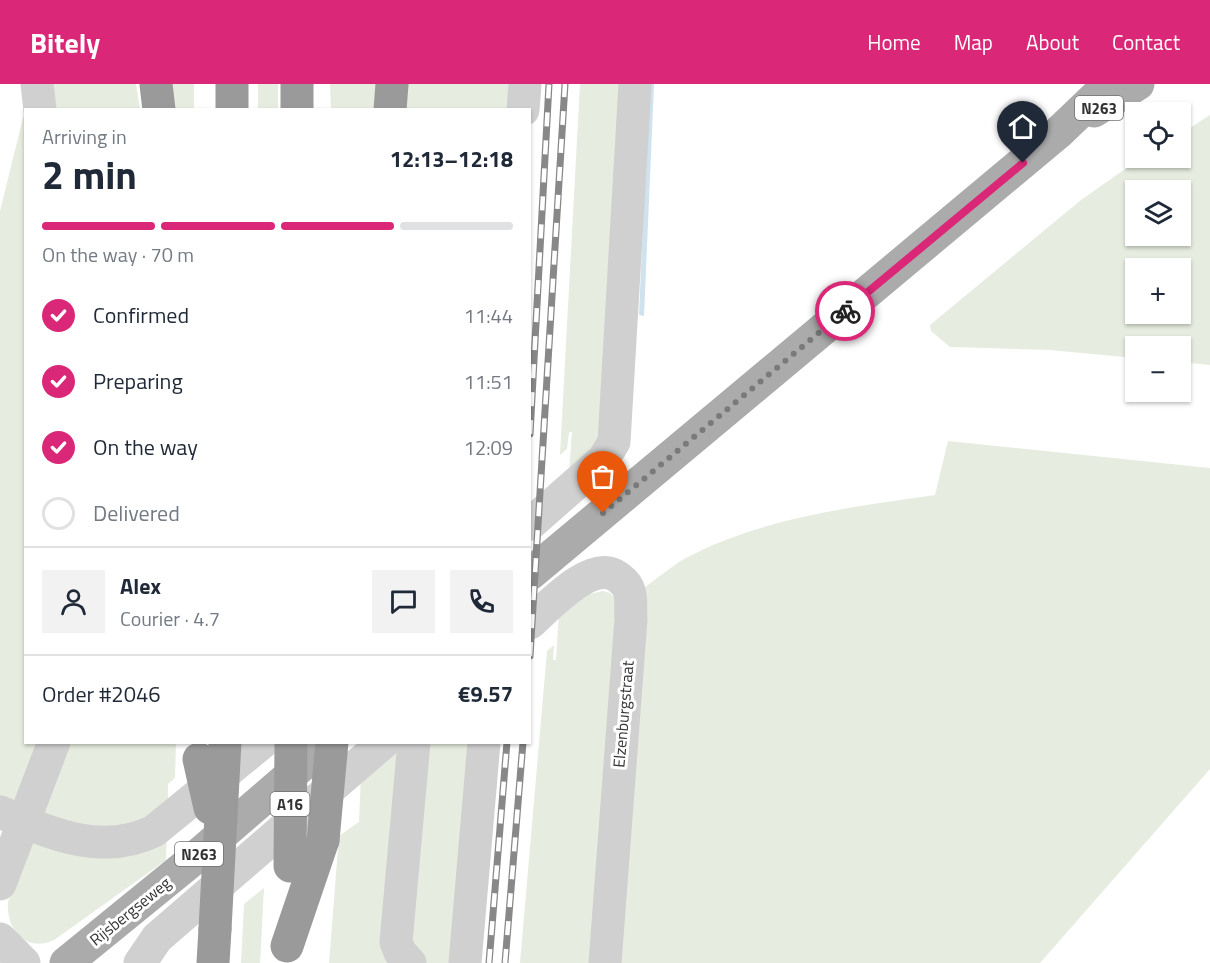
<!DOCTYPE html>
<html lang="en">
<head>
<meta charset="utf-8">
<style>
	:root { --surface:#fff; --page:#f2f2f3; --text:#1f2937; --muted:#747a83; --line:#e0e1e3; --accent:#db2777 }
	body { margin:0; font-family:"Titillium Web",sans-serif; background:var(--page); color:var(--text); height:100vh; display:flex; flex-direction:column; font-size:22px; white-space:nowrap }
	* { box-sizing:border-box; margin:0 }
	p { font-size:20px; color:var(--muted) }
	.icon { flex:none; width:33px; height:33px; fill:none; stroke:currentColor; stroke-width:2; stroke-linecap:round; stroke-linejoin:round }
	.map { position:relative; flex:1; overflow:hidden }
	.drawer { position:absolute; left:24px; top:24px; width:507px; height:636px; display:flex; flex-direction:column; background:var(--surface); border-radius:0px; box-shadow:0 2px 4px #0004 }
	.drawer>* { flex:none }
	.controls { position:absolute; left:1125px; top:18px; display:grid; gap:12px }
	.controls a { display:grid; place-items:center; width:66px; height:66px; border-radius:0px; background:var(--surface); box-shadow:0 2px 4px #0004; font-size:30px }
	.pin { position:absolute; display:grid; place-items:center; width:51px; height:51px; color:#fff; margin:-62px -26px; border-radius:50% 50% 50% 0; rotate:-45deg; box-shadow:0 0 6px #0007 }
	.pin .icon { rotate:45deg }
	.courier { position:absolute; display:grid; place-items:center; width:60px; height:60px; margin:-30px; border:4px solid #db2777; border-radius:50%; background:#fff; color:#222; box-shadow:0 2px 8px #0007 }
	.summary em { font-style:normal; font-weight:700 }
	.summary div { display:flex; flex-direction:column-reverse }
	.summary { display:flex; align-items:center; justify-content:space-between; height:102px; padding:0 18px }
	h1 { font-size:39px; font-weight:700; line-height:45px }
	.bar { display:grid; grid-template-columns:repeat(4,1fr); gap:9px 6px; align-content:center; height:72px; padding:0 18px }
	.bar i { height:8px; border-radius:4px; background:var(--line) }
	.bar .selected { background:var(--accent) }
	.bar p { grid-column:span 4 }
	.line { display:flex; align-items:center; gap:15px; padding:0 18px; border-top:2px solid var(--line) }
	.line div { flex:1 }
	.round { display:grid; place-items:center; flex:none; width:63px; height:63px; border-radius:0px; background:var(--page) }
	ol { padding:0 18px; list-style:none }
	li { display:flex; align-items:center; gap:18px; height:66px }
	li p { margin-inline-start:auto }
	li .icon { padding:6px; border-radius:50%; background:var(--accent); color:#fff; stroke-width:4 }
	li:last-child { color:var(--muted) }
	li i { width:33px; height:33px; border:3px solid var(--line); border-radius:50% }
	header { display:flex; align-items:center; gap:36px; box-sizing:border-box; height:84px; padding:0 30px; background:var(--accent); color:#fff }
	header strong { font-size:28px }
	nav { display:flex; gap:33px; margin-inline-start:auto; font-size:21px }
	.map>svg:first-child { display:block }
	.green { fill:#e6ecdf; fill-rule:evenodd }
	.water { fill:#cfe2ee }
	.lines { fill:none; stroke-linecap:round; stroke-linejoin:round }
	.minor { stroke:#d0d0d0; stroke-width:33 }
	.major { stroke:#ababab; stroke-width:33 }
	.highway { stroke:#9a9a9a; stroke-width:33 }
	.rail-casing { stroke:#888; stroke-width:7 }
	.rail { stroke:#fff; stroke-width:4.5; stroke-dasharray:14; stroke-linecap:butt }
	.highway-bridge { stroke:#9a9a9a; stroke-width:33 }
	.done { stroke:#7a7a7a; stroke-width:6; stroke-dasharray:0 10.8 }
	.route { stroke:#db2777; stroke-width:8 }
	.labels { text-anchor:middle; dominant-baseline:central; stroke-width:6; stroke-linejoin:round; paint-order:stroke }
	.shield { fill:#fff; stroke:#707070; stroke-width:1.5 }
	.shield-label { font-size:15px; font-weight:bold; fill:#333 }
	.street-label { font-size:16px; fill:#333; stroke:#fff }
</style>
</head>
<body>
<header>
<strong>Bitely</strong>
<nav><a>Home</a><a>Map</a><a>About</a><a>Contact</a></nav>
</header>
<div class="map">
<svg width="1210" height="879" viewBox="0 0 1210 879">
	<rect width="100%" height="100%" fill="#fff"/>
	<g class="green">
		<polygon points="49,0 136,0 140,25 52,25"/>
		<polygon points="165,0 194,0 194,25 169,25"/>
		<rect x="258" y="0" width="20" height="25"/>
		<polygon points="330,0 379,0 378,25 331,25"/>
		<polygon points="408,0 519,0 518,25 406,26"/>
		<polygon points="580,0 631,0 610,344 568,402 572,348 569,348 567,365 560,371"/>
		<polygon points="29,10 26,26 26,658 47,659 20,717 0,715 0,127"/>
		<path d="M 1210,31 L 1210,281 L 1181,278 L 1180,262 L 1136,262 L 1135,274 L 1050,266 L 950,263 L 931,247 L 930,241 L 1081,116 L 1138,76 L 1142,74 L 1180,74 L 1181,50 ZM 1136,106 L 1180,106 L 1180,152 L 1136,152 ZM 1136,184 L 1180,184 L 1180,230 L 1136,230 Z"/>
		<path d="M 948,357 L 1210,384 L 1210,685 L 1040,879 L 613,879 L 640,507 C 654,497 669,484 684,475 C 760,434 851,423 935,411 Z"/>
		<polygon points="603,507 610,509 619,520 599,879 520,879 547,567 554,561 553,576 556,576 559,529 586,511"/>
		<polygon points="67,659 176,659 175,694 168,700 168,728 104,751 47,732 44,727"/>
		<polygon points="398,659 407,879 329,879 339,752 359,738 361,690"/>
		<polygon points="420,659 476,659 451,879 424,879 404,840"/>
		<path d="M 167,746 L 166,776 L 54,856 C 26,869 6,846 8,818 L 29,756 Z"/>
		<polygon points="264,804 260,879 241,879 244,820"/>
	</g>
	<polygon class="water" points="649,0 654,0 644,232 639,231"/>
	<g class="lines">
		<g class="minor">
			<polyline points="37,0 40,26"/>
			<polyline points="523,26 525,0"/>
			<polyline points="530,440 603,376 614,358 635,0"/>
			<path d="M 530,539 C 549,522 592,474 618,493 C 622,496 628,501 629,507 C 632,515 630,526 631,535 L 605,879"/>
			<path d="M 0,728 C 50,749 101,773 154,747 L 263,658"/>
			<polyline points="0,800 54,658"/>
			<polyline points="0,855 24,879"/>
			<polyline points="140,879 157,854 384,658"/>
			<polyline points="410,879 400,868 396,858 414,658"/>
			<polyline points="465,879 484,658"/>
		</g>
		<g class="major">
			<polyline points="1094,27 1138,0"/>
			<polyline points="530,490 1059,48 1109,0"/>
			<polyline points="66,879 190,778 329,658"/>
		</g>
		<g class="highway">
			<polyline points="156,0 159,26"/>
			<polyline points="232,0 232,26"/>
			<polyline points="297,0 297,26"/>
			<polyline points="390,26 392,0"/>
			<polyline points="287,862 323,756"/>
			<polyline points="213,879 215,845"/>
		</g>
		<defs>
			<g id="rail">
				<polyline points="530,350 549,0"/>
				<polyline points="530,572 565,0"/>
				<polyline points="489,879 507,658"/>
				<polyline points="505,879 523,658"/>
			</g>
		</defs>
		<use href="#rail" class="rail-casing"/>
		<use href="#rail" class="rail"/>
		<g class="highway-bridge">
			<polyline points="199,675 210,724"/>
			<polyline points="323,756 332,658"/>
			<polyline points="290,782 291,658"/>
			<polyline points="215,845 225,658"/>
		</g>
	</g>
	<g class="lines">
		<polyline class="done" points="603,429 845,227"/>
		<polyline class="route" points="845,227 1023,79"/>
	</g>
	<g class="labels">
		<g class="shield">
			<rect x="1075" y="12" width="48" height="24" rx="4.5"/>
			<rect x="270.5" y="708" width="39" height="24" rx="4.5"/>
			<rect x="175" y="758" width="48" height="24" rx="4.5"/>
		</g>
		<g class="shield-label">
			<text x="1099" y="24">N263</text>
			<text x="290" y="720">A16</text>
			<text x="199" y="770">N263</text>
		</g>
		<g class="street-label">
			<text transform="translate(623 630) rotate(-85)">Elzenburgstraat</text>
			<text transform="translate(130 827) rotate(-39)">Rijsbergseweg</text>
		</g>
	</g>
</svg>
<div class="controls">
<a><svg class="icon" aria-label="locate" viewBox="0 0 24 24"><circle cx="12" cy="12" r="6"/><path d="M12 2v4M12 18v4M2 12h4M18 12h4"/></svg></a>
<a><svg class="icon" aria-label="layers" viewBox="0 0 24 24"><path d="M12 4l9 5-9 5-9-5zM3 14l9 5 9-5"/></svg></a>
<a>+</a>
<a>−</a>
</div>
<div class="pin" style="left:603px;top:429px;background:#ea580c"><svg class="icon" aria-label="bag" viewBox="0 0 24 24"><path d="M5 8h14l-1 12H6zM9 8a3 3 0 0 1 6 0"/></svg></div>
<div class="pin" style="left:1023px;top:79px;background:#1f2937"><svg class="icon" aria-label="home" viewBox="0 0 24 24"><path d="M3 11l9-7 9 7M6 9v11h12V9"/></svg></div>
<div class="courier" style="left:845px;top:227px"><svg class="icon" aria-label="bike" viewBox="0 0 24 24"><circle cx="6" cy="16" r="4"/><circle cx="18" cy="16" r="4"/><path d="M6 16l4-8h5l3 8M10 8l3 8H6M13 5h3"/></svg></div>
<section class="drawer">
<div class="summary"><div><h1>2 min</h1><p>Arriving in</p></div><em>12:13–12:18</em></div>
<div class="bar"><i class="selected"></i><i class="selected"></i><i class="selected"></i><i></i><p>On the way · 70 m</p></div>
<ol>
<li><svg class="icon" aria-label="check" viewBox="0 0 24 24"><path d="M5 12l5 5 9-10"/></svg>Confirmed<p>11:44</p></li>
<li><svg class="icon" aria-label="check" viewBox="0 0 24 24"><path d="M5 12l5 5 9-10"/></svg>Preparing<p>11:51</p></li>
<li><svg class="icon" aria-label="check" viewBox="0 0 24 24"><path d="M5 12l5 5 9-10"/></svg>On the way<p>12:09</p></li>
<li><i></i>Delivered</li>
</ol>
<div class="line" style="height:108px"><a class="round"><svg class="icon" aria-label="person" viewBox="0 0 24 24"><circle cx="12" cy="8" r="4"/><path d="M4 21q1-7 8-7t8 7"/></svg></a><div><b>Alex</b><p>Courier · 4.7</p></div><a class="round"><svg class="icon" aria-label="chat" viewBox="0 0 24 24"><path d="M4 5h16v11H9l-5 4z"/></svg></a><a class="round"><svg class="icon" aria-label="phone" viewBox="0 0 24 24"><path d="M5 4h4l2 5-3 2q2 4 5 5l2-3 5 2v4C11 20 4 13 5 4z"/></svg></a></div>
<div class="line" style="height:78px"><div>Order #2046</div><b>€9.57</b></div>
</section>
</div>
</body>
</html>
